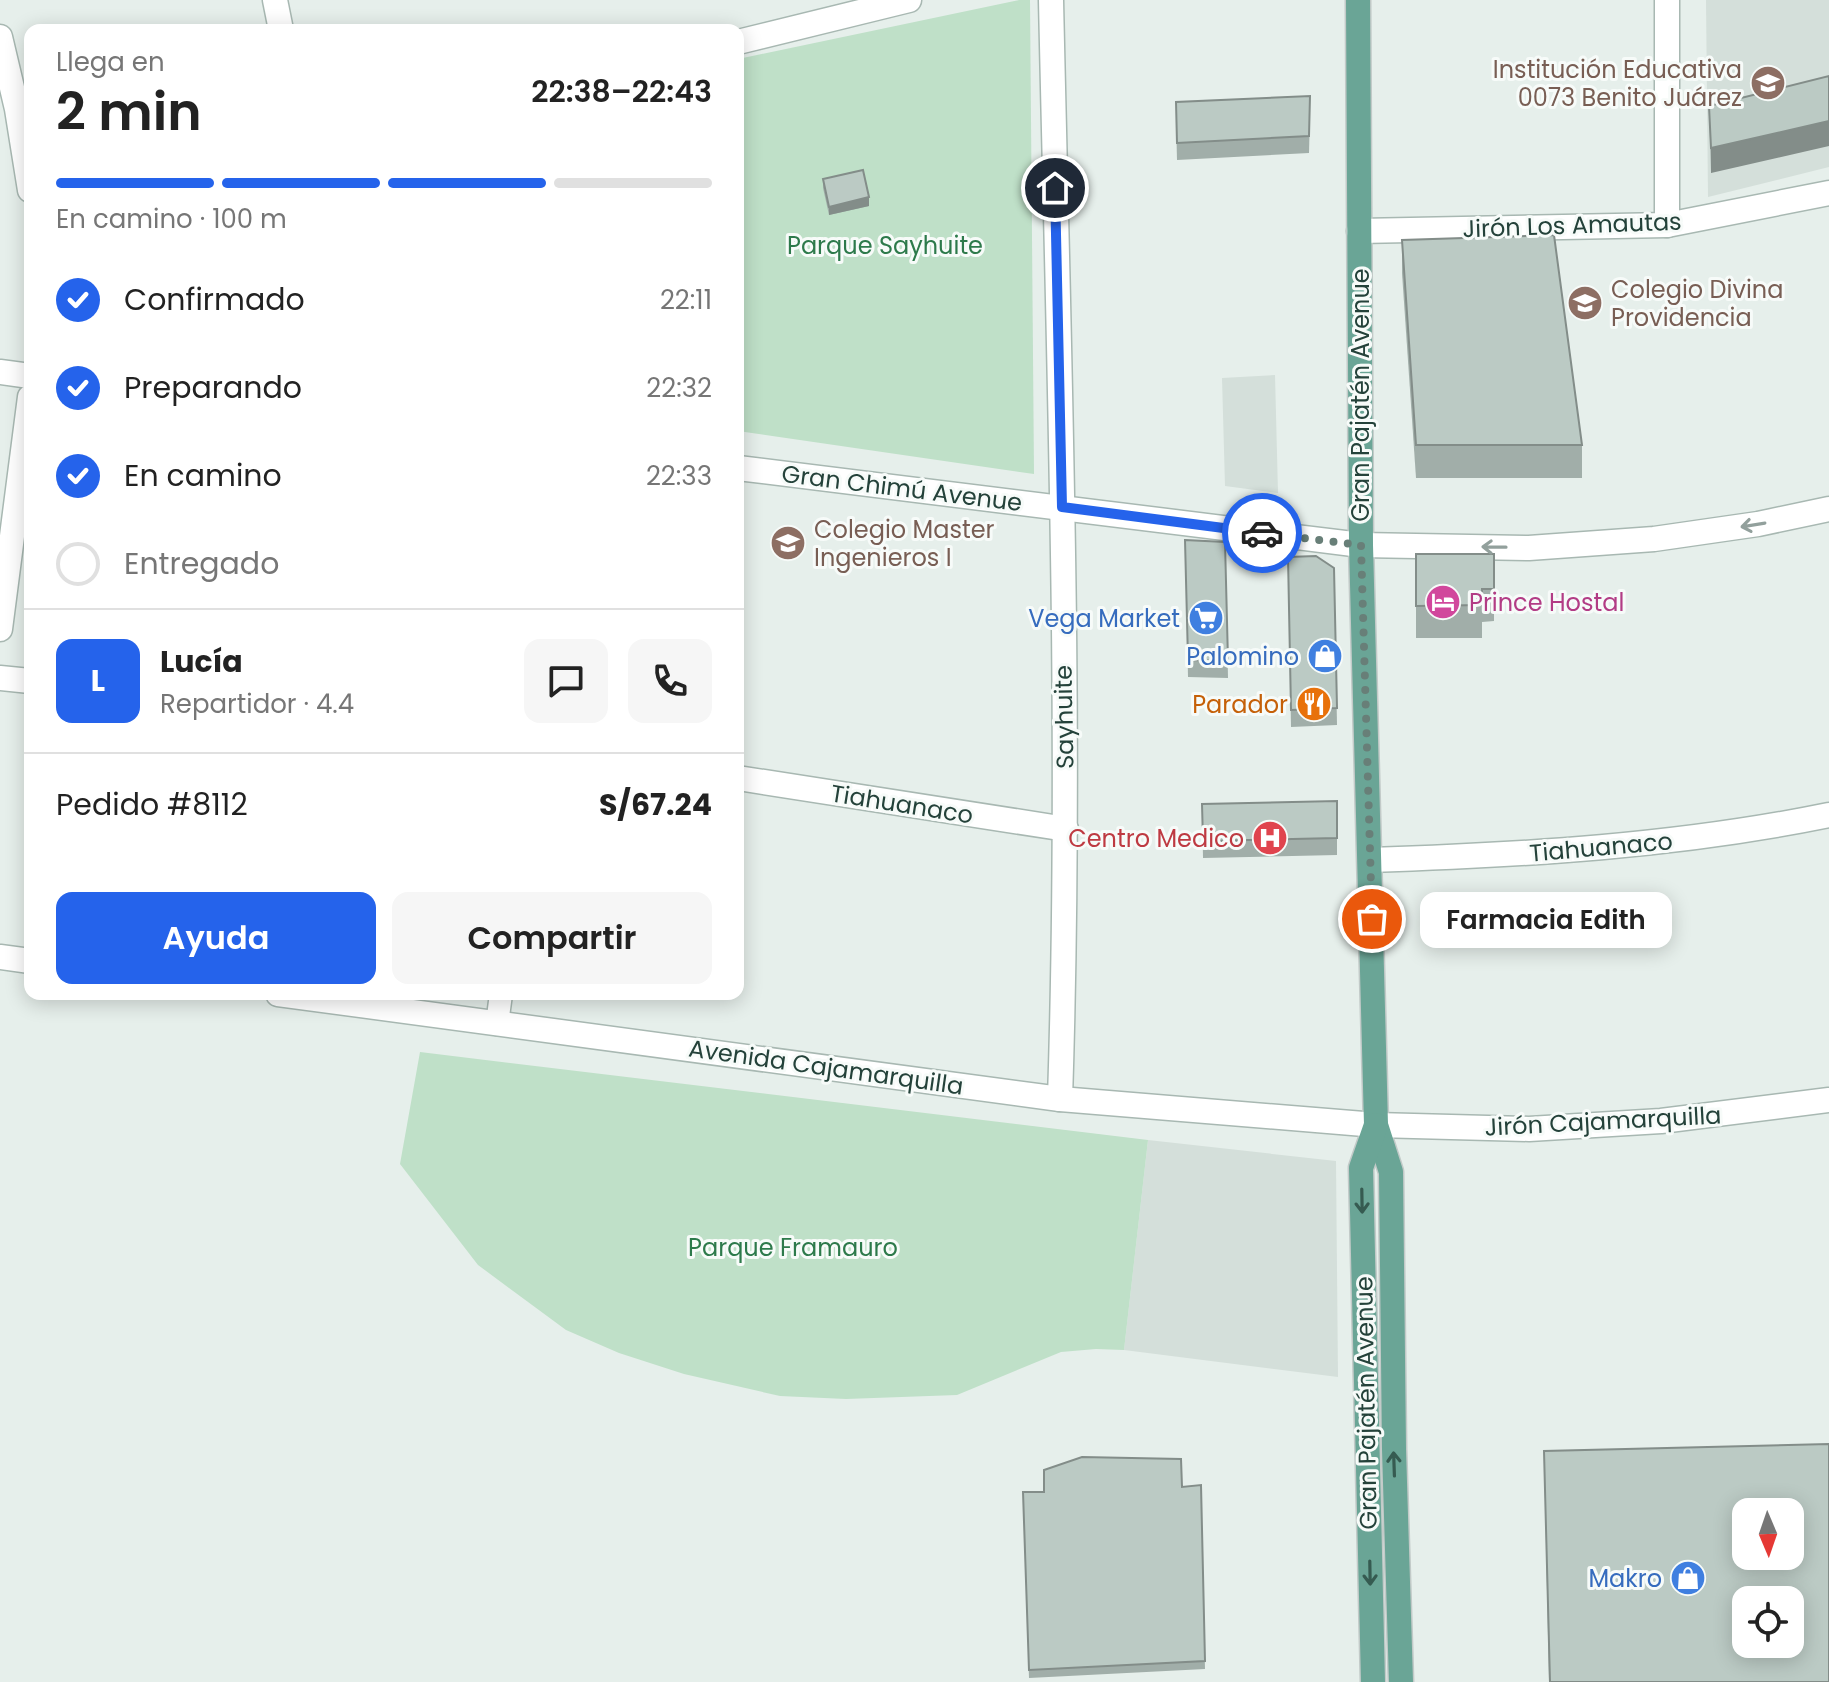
<!DOCTYPE html>
<html lang="es">
<head>
<meta charset="utf-8">
<style>
	:root { --surface:#fff; --page:#f6f6f6; --text:#222; --muted:#767676; --line:#e0e0e0; --accent:#2563eb }
	body { margin:0; font-family:Poppins,sans-serif; background:var(--page); color:var(--text); height:100vh; display:flex; flex-direction:column; font-size:30px; white-space:nowrap }
	* { box-sizing:border-box; margin:0 }
	p { font-size:26px; color:var(--muted) }
	.icon { flex:none; width:44px; height:44px; fill:none; stroke:currentColor; stroke-width:2; stroke-linecap:round; stroke-linejoin:round }
	.map { position:relative; flex:1; overflow:hidden }
	.panel { position:absolute; left:24px; top:24px; width:720px; height:976px; display:flex; flex-direction:column; background:var(--surface); border-radius:16px; box-shadow:0 4px 20px #0003 }
	.panel>* { flex:none }
	.needle { width:52px; rotate:178deg }
	.tools { position:absolute; left:1732px; top:1498px; display:grid; gap:16px }
	.tools a { display:grid; place-items:center; width:72px; height:72px; border-radius:16px; background:var(--surface); box-shadow:0 4px 20px #0003; font-size:40px }
	.pin { position:absolute; display:grid; place-items:center; width:68px; height:68px; color:#fff; margin:-34px; border:4px solid #fff; border-radius:50%; box-shadow:0 2px 8px #0007 }
	.courier { position:absolute; display:grid; place-items:center; width:80px; height:80px; margin:-40px; border:6px solid #2563eb; border-radius:50%; background:#fff; color:#222; box-shadow:0 2px 10px #0007 }
	.bubble { position:absolute; height:56px; border-radius:16px; background:var(--surface); box-shadow:0 4px 20px #0003; font-size:26px; font-weight:600; line-height:56px; text-align:center }
	.headline em { font-style:normal; font-weight:600 }
	.headline div { display:flex; flex-direction:column-reverse }
	.headline { display:flex; align-items:center; justify-content:space-between; height:136px; padding:0 32px }
	h1 { font-size:52px; font-weight:600; line-height:60px }
	.bar { display:grid; grid-template-columns:repeat(4,1fr); gap:12px 8px; align-content:center; height:96px; padding:0 32px }
	.bar i { height:10px; border-radius:6px; background:var(--line) }
	.bar .selected { background:var(--accent) }
	.bar p { grid-column:span 4 }
	.line { display:flex; align-items:center; gap:20px; padding:0 32px; border-top:2px solid var(--line) }
	.line div { flex:1 }
	.round { display:grid; place-items:center; flex:none; width:84px; height:84px; border-radius:16px; background:var(--page) }
	ol { padding:0 32px; list-style:none }
	li { display:flex; align-items:center; gap:24px; height:88px }
	li p { margin-inline-start:auto }
	li .icon { padding:8px; border-radius:50%; background:var(--accent); color:#fff; stroke-width:4 }
	li:last-child { color:var(--muted) }
	li i { width:44px; height:44px; border:4px solid var(--line); border-radius:50% }
	.button { display:flex; gap:16px; margin-top:auto; padding:16px 32px }
	.button a { flex:1; height:92px; border-radius:16px; background:var(--accent); color:#fff; font-size:32px; font-weight:600; line-height:92px; text-align:center }
	.button a+a { background:var(--page); color:var(--text) }
	.map>svg:first-child { display:block }
	.built { fill:#d4dfda }
	.green { fill:#bfe0c8 }
	.lines { fill:none; stroke-linecap:round; stroke-linejoin:round }
	.pedestrian-casing { stroke:#a8b8b2; stroke-width:25 }
	.minor-casing { stroke:#a8b8b2; stroke-width:27 }
	.tertiary-casing { stroke:#a8b8b2; stroke-width:27 }
	.primary-casing { stroke:#c2cac8; stroke-width:27 }
	.pedestrian { stroke:#fff; stroke-width:22 }
	.minor { stroke:#fff; stroke-width:24 }
	.tertiary { stroke:#fff; stroke-width:24 }
	.primary { stroke:#6aa596; stroke-width:24 }
	.wall { fill:#a1aea9 }
	.shaded-wall { fill:#838d89 }
	.building { fill:#bbcac4; stroke:#838d89; stroke-width:2; fill-rule:evenodd }
	.oneway { stroke:#92a09c }
	.oneway2 { stroke:#365b51 }
	.done { stroke:#687f78; stroke-width:8; stroke-dasharray:0 14.4 }
	.route { stroke:#2563eb; stroke-width:10 }
	.labels { text-anchor:middle; dominant-baseline:central; stroke-width:6; stroke-linejoin:round; paint-order:stroke }
	.education-label { font-size:24px; fill:#785e54; stroke:#f7fbf9; text-anchor:start }
	.street-label { font-size:24px; fill:#24423a; stroke:#f7fbf9 }
	.park-label { font-size:24px; fill:#2d7a4b; stroke:#f7fbf9 }
	.hotel-label { font-size:24px; fill:#b23c85; stroke:#f7fbf9; text-anchor:start }
	.shop-label { font-size:24px; fill:#366cbe; stroke:#f7fbf9; text-anchor:end }
	.food-label { font-size:24px; fill:#c56008; stroke:#f7fbf9; text-anchor:end }
	.health-label { font-size:24px; fill:#be3a42; stroke:#f7fbf9; text-anchor:end }
</style>
</head>
<body>
<div class="map">
<svg width="1829" height="1682" viewBox="0 0 1829 1682">
	<rect width="100%" height="100%" fill="#e6efeb"/>
	<g class="built">
		<polygon points="1706,0 1829,0 1829,167 1708,197"/>
		<polygon points="1275,375 1278,493 1225,486 1222,378"/>
		<polygon points="1148,1140 1336,1161 1338,1377 1124,1350"/>
	</g>
	<g class="green">
		<polygon points="1019,0 1030,0 1034,474 738,431 738,59"/>
		<polygon points="420,1052 1148,1140 1124,1350 1096,1349 1061,1352 957,1395 846,1399 780,1396 684,1374 619,1353 566,1330 478,1265 400,1164"/>
	</g>
	<g class="lines">
		<defs>
			<polyline id="pedestrian" points="497,1024 501,994"/>
			<g id="minor">
				<polyline points="275,0 281,30"/>
				<path d="M 1051,0 C 1059,366 1072,733 1060,1099"/>
				<polyline points="1667,0 1667,225"/>
				<polyline points="0,37 17,109 30,190"/>
				<polyline points="738,42 909,0"/>
				<polyline points="1359,231 1667,225 1829,193"/>
				<polyline points="0,629 30,397"/>
				<polyline points="0,678 30,681"/>
				<polyline points="738,778 1066,829"/>
				<path d="M 1370,860 C 1524,855 1678,846 1829,815"/>
				<polyline points="0,957 30,961"/>
				<polyline points="278,994 1060,1099 1376,1125"/>
			</g>
			<g id="tertiary">
				<polyline points="0,372 30,376"/>
				<polyline points="738,468 1361,545 1529,548 1654,539 1758,524 1829,509"/>
				<polyline points="1376,1125 1529,1129 1661,1121 1829,1100"/>
			</g>
			<g id="primary">
				<polyline points="1358,0 1361,545 1376,1125 1391,1172 1394,1449 1401,1682"/>
				<polyline points="1373,1682 1361,1168 1376,1125"/>
			</g>
		</defs>
		<use href="#pedestrian" class="pedestrian-casing"/>
		<use href="#minor" class="minor-casing"/>
		<use href="#tertiary" class="tertiary-casing"/>
		<use href="#primary" class="primary-casing"/>
		<use href="#pedestrian" class="pedestrian"/>
		<use href="#minor" class="minor"/>
		<use href="#tertiary" class="tertiary"/>
		<use href="#primary" class="primary"/>
	</g>
	<g class="wall">
		<polygon points="1829,76 1711,173 1709,106"/>
		<polygon points="1310,113 1309,153 1177,160 1176,119"/>
		<polygon points="823,179 869,206 829,215 823,188"/>
		<polygon points="1402,240 1582,445 1582,478 1416,478 1402,273"/>
		<polygon points="1185,540 1225,542 1228,678 1188,677"/>
		<polygon points="1416,554 1494,589 1494,621 1482,622 1482,638 1416,638"/>
		<polygon points="1288,557 1334,568 1337,725 1291,727"/>
		<polygon points="1337,801 1337,855 1203,858 1202,804"/>
		<polygon points="1544,1451 1829,1682 1549,1682"/>
		<polygon points="1201,1485 1205,1669 1029,1678 1023,1492 1182,1487"/>
	</g>
	<g class="shaded-wall">
		<polygon points="1829,121 1829,146 1711,173 1711,148"/>
		<polygon points="869,197 869,206 829,215 829,207"/>
	</g>
	<g class="building">
		<polygon points="1829,76 1829,121 1711,148 1709,106"/>
		<polygon points="1310,96 1309,136 1177,143 1176,102"/>
		<polygon points="863,170 869,197 829,207 823,179"/>
		<polygon points="1554,235 1582,445 1416,445 1402,240"/>
		<polygon points="1185,540 1225,542 1228,661 1188,660"/>
		<polygon points="1416,554 1494,554 1494,589 1482,589 1482,605 1416,606"/>
		<polygon points="1316,556 1334,568 1337,708 1291,710 1288,557"/>
		<polygon points="1337,801 1337,838 1203,841 1202,804"/>
		<path d="M 1829,1444 L 1829,1682 L 1550,1682 L 1544,1451 ZM 1746,1512 L 1790,1512 L 1790,1556 L 1746,1556 ZM 1746,1600 L 1790,1600 L 1790,1644 L 1746,1644 Z"/>
		<polygon points="1082,1457 1181,1459 1182,1487 1201,1485 1205,1661 1029,1670 1023,1492 1044,1492 1044,1470"/>
	</g>
	<defs><path id="oneway-shaft" d="M-6 0H5M1.5-3L5.5 0L1.5 3" fill="none" stroke-width="1.6" stroke-linecap="round" stroke-linejoin="round" transform="scale(2)"/></defs>
	<g class="oneway">
		<use href="#oneway-shaft" transform="translate(1753 525) rotate(171)"/>
		<use href="#oneway-shaft" transform="translate(1494 547) rotate(-179)"/>
	</g>
	<g class="oneway2">
		<use href="#oneway-shaft" transform="translate(1362 1201) rotate(89)"/>
		<use href="#oneway-shaft" transform="translate(1394 1464) rotate(-92)"/>
		<use href="#oneway-shaft" transform="translate(1370 1573) rotate(89)"/>
	</g>
	<g class="lines">
		<polyline class="done" points="1262,533 1361,545 1372,919"/>
		<polyline class="route" points="1055,188 1062,507 1262,533"/>
	</g>
	<defs>
		<symbol id="school-disc" viewBox="-11 -11 22 22"><circle r="9.5" fill="#8d6e63" stroke="#f7fbf9"/><path d="M0-5L7-2L0 1L-7-2ZM-4 1L0 2.5L4 1V4Q0 6-4 4Z" fill="#fff"/></symbol>
		<symbol id="hotel-disc" viewBox="-11 -11 22 22"><circle r="9.5" fill="#d1479c" stroke="#f7fbf9"/><path d="M-6-4.5h1.5V1H6V5H4.5V3h-9V5H-6ZM-4 0a1.8 1.8 0 1 1 3.6 0ZM.5 0V-2.5h3Q6-2.5 6 0Z" fill="#fff"/></symbol>
		<symbol id="supermarket-disc" viewBox="-11 -11 22 22"><circle r="9.5" fill="#3f7fe0" stroke="#f7fbf9"/><path d="M-6-5.5h2.5l.6 2H6L4.5 2H-2.5L-4.4-4H-6ZM-1.5 3.2a1.3 1.3 0 1 0 .1 0ZM3 3.2a1.3 1.3 0 1 0 .1 0Z" fill="#fff"/></symbol>
		<symbol id="shop-disc" viewBox="-11 -11 22 22"><circle r="9.5" fill="#3f7fe0" stroke="#f7fbf9"/><path d="M-5-2.5h2.3a2.7 3.5 0 0 1 5.4 0H5L5.5 6h-11ZM-1.5-2.5h3a1.5 2.3 0 0 0-3 0Z" fill="#fff"/></symbol>
		<symbol id="restaurant-disc" viewBox="-11 -11 22 22"><circle r="9.5" fill="#e8710a" stroke="#f7fbf9"/><path d="M-5-6h1v4h1v-4h1v4h1v-4h1v5L-1.5 .5V6h-2V.5L-5-1ZM5-6V6H3V1.5H1.5Q1.5-4 5-6Z" fill="#fff"/></symbol>
		<symbol id="hospital-disc" viewBox="-11 -11 22 22"><circle r="9.5" fill="#e0444e" stroke="#f7fbf9"/><path d="M-5-5h3v3.5h4V-5h3V5h-3V1.5h-4V5h-3Z" fill="#fff"/></symbol>
	</defs>
	<g fill-rule="evenodd">
		<use href="#school-disc" x="1748" y="63" width="40" height="40"/>
		<use href="#school-disc" x="1565" y="283" width="40" height="40"/>
		<use href="#school-disc" x="768" y="523" width="40" height="40"/>
		<use href="#hotel-disc" x="1423" y="582" width="40" height="40"/>
		<use href="#supermarket-disc" x="1186" y="598" width="40" height="40"/>
		<use href="#shop-disc" x="1305" y="636" width="40" height="40"/>
		<use href="#restaurant-disc" x="1294" y="684" width="40" height="40"/>
		<use href="#hospital-disc" x="1250" y="818" width="40" height="40"/>
		<use href="#shop-disc" x="1668" y="1558" width="40" height="40"/>
	</g>
	<g class="labels">
		<g class="education-label">
			<text x="1742" y="69" text-anchor="end">Institución Educativa<tspan x="1742" dy="28">0073 Benito Juárez</tspan></text>
			<text x="1611" y="289">Colegio Divina<tspan x="1611" dy="28">Providencia</tspan></text>
			<text x="814" y="529">Colegio Master<tspan x="814" dy="28">Ingenieros I</tspan></text>
		</g>
		<g class="street-label">
			<text transform="translate(1572 225) rotate(-2)">Jirón Los Amautas</text>
			<text transform="translate(1360 395) rotate(-90)">Gran Pajatén Avenue</text>
			<text transform="translate(902 488) rotate(7)">Gran Chimú Avenue</text>
			<text transform="translate(1064 717) rotate(-91)">Sayhuite</text>
			<text transform="translate(902 804) rotate(9)">Tiahuanaco</text>
			<text transform="translate(1601 847) rotate(-5)">Tiahuanaco</text>
			<text transform="translate(826 1067) rotate(8)">Avenida Cajamarquilla</text>
			<text transform="translate(1603 1121) rotate(-3)">Jirón Cajamarquilla</text>
			<text transform="translate(1366 1403) rotate(-91)">Gran Pajatén Avenue</text>
		</g>
		<g class="park-label">
			<text x="885" y="245">Parque Sayhuite</text>
			<text x="793" y="1247">Parque Framauro</text>
		</g>
		<g class="hotel-label">
			<text x="1469" y="602">Prince Hostal</text>
		</g>
		<g class="shop-label">
			<text x="1180" y="618">Vega Market</text>
			<text x="1299" y="656">Palomino</text>
			<text x="1662" y="1578">Makro</text>
		</g>
		<g class="food-label">
			<text x="1288" y="704">Parador</text>
		</g>
		<g class="health-label">
			<text x="1244" y="838">Centro Medico</text>
		</g>
	</g>
</svg>
<div class="tools">
<a><svg class="needle" viewBox="-14 -14 28 28"><path d="M0-13l5 13h-10z" fill="#e53935"/><path d="M0 13l5-13h-10z" fill="#767676"/></svg></a>
<a><svg class="icon" aria-label="locate" viewBox="0 0 24 24"><circle cx="12" cy="12" r="6"/><path d="M12 2v4M12 18v4M2 12h4M18 12h4"/></svg></a>
</div>
<div class="pin" style="left:1372px;top:919px;background:#ea580c"><svg class="icon" aria-label="bag" viewBox="0 0 24 24"><path d="M5 8h14l-1 12H6zM9 8a3 3 0 0 1 6 0"/></svg></div>
<div class="pin" style="left:1055px;top:188px;background:#1f2937"><svg class="icon" aria-label="home" viewBox="0 0 24 24"><path d="M3 11l9-7 9 7M6 9v11h12V9"/></svg></div>
<div class="courier" style="left:1262px;top:533px"><svg class="icon" aria-label="car" viewBox="0 0 24 24"><path d="M5 17H2v-5l4-1 3-4h7l3 4 3 1v5h-3M9 17h6M6 11h13"/><circle cx="7" cy="17" r="2"/><circle cx="17" cy="17" r="2"/></svg></div>
<div class="bubble" style="left:1420px;top:892px;width:252px">Farmacia Edith</div>
<section class="panel">
<div class="headline"><div><h1>2 min</h1><p>Llega en</p></div><em>22:38–22:43</em></div>
<div class="bar"><i class="selected"></i><i class="selected"></i><i class="selected"></i><i></i><p>En camino · 100 m</p></div>
<ol>
<li><svg class="icon" aria-label="check" viewBox="0 0 24 24"><path d="M5 12l5 5 9-10"/></svg>Confirmado<p>22:11</p></li>
<li><svg class="icon" aria-label="check" viewBox="0 0 24 24"><path d="M5 12l5 5 9-10"/></svg>Preparando<p>22:32</p></li>
<li><svg class="icon" aria-label="check" viewBox="0 0 24 24"><path d="M5 12l5 5 9-10"/></svg>En camino<p>22:33</p></li>
<li><i></i>Entregado</li>
</ol>
<div class="line" style="height:144px"><b class="round" style="background:var(--accent);color:#fff">L</b><div><b>Lucía</b><p>Repartidor · 4.4</p></div><a class="round"><svg class="icon" aria-label="chat" viewBox="0 0 24 24"><path d="M4 5h16v11H9l-5 4z"/></svg></a><a class="round"><svg class="icon" aria-label="phone" viewBox="0 0 24 24"><path d="M5 4h4l2 5-3 2q2 4 5 5l2-3 5 2v4C11 20 4 13 5 4z"/></svg></a></div>
<div class="line" style="height:104px"><div>Pedido #8112</div><b>S/67.24</b></div>
<div class="button"><a>Ayuda</a><a>Compartir</a></div>
</section>
</div>
</body>
</html>
